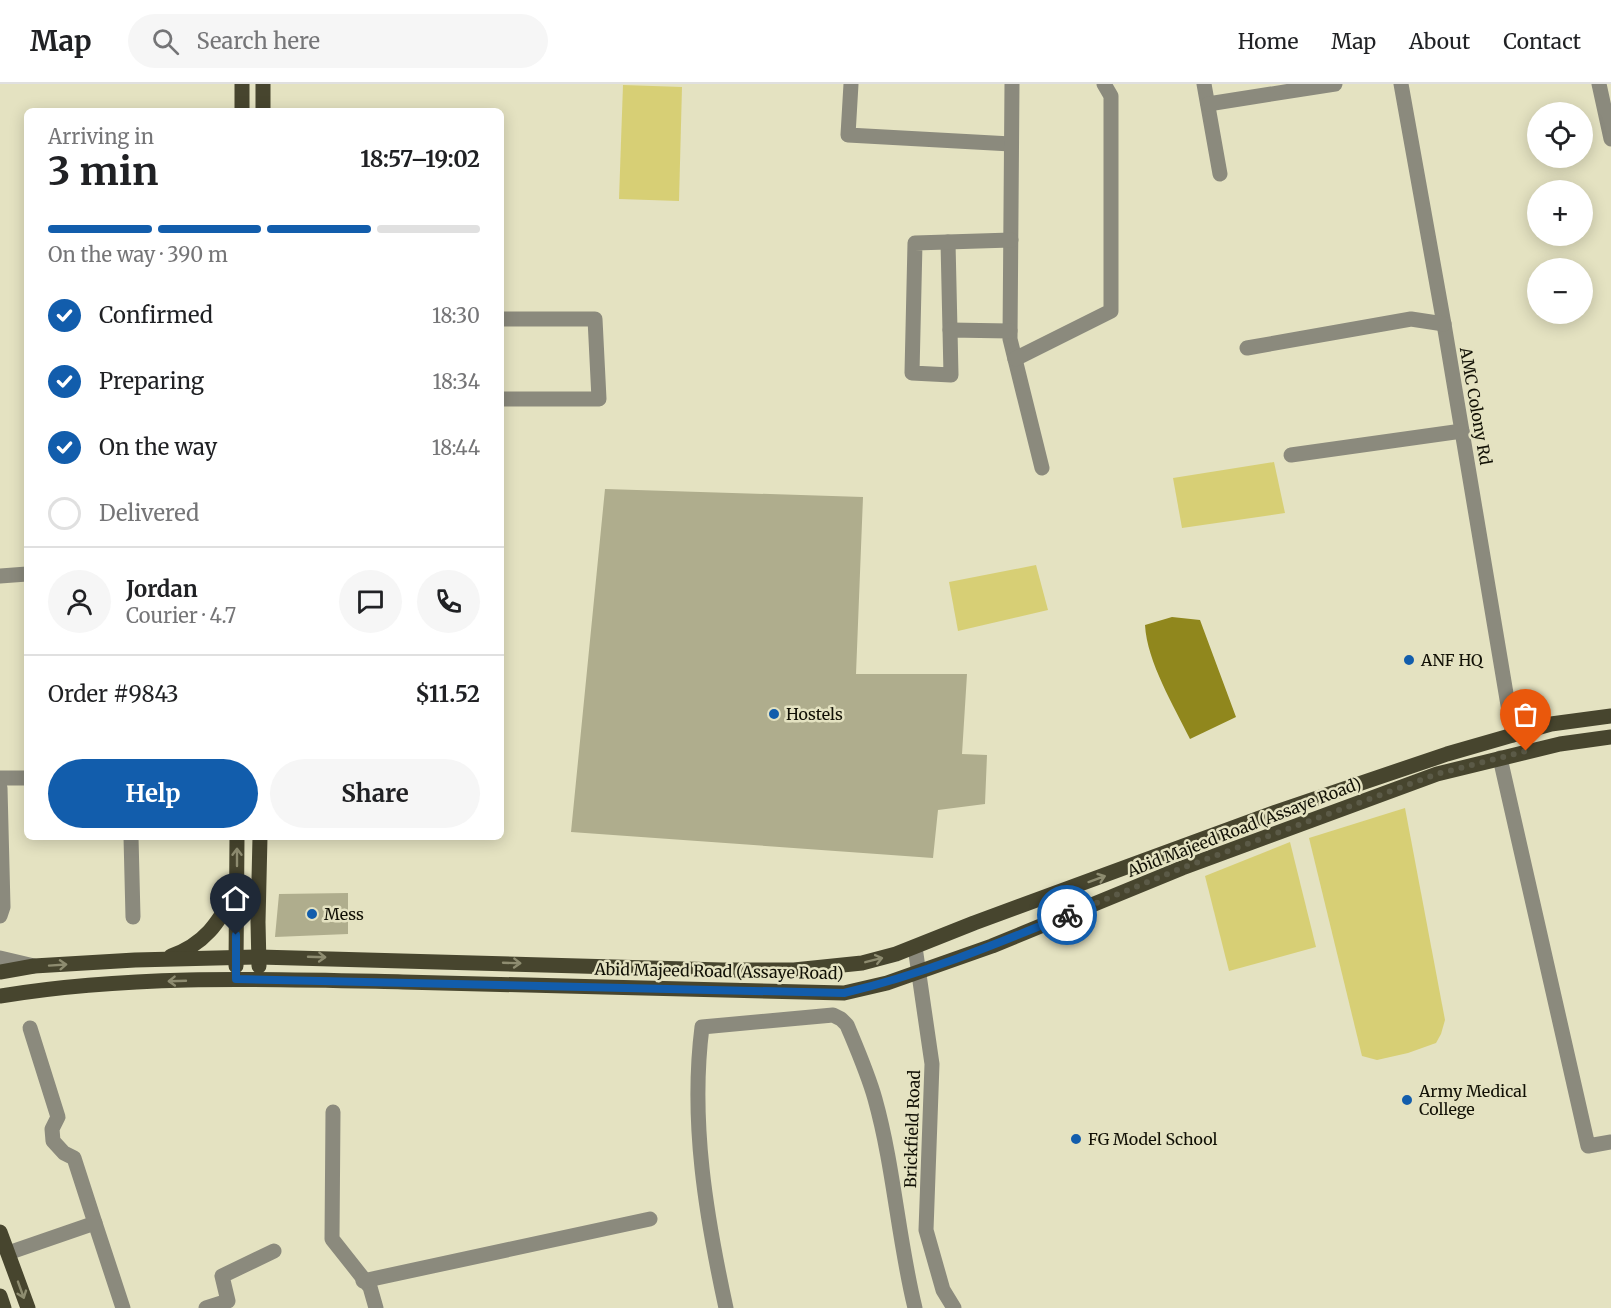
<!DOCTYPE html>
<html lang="en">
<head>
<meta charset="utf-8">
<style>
	:root { --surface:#fff; --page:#f6f6f6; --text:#202124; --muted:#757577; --line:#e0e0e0; --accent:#125dac }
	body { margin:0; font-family:Merriweather,serif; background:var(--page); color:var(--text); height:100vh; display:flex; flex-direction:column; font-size:22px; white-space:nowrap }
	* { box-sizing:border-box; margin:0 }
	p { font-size:20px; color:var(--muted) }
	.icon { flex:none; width:33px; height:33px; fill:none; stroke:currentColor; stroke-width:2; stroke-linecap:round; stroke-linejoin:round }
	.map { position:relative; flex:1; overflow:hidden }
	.sheet { position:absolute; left:24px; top:24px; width:480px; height:732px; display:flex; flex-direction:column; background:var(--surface); border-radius:9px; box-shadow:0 3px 15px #0003 }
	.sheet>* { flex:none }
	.controls { position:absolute; left:1527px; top:18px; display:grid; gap:12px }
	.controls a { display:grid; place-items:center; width:66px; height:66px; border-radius:50%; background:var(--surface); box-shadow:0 3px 15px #0003; font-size:30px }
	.pin { position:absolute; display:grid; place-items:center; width:51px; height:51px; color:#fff; margin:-62px -26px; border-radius:50% 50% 50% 0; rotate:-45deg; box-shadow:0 0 6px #0007 }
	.pin .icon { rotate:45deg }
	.courier { position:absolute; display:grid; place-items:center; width:60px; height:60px; margin:-30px; border:4px solid #125dac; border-radius:50%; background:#fff; color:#222; box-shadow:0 2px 8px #0007 }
	.headline em { font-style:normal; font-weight:700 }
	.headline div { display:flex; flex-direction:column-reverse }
	.headline { display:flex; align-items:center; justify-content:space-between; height:102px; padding:0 24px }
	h1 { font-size:39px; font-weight:700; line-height:45px }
	.bar { display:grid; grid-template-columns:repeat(4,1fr); gap:9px 6px; align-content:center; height:72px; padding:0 24px }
	.bar i { height:8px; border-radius:4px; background:var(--line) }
	.bar .on { background:var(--accent) }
	.bar p { grid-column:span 4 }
	.line { display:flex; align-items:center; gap:15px; padding:0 24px; border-top:2px solid var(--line) }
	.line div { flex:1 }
	.round { display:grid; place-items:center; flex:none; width:63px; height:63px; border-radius:32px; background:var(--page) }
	ol { padding:0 24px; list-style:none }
	li { display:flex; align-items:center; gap:18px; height:66px }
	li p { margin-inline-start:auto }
	li .icon { padding:6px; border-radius:50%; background:var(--accent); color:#fff; stroke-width:4 }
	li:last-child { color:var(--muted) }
	li i { width:33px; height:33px; border:3px solid var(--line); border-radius:50% }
	.cta { display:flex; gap:12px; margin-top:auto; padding:12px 24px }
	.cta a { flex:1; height:69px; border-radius:36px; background:var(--accent); color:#fff; font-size:24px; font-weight:700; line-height:69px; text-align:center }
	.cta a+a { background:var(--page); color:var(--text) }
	header { display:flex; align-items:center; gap:36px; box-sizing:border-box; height:84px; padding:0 30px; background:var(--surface); border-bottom:2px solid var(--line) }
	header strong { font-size:28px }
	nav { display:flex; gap:33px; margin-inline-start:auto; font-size:21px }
	.search { width:420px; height:54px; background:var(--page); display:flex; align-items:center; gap:15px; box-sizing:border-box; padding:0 21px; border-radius:33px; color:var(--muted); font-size:22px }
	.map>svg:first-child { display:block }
	.green { fill:#d7cf75 }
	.water { fill:#90871d }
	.building { fill:#afad8d }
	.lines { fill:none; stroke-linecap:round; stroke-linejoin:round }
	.minor { stroke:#8b8a7d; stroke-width:15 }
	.major { stroke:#47452e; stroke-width:15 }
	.oneway { stroke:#8e8c70 }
	.done { stroke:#5b5a47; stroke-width:6; stroke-dasharray:0 10.8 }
	.route { stroke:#125dac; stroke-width:8 }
	.poi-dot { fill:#125dac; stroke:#e4e2c1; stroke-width:2 }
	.labels { text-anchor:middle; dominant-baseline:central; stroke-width:5; stroke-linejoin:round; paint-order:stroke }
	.street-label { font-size:16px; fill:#111005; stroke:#e4e2c1 }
	.poi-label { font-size:16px; fill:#111005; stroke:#e4e2c1; text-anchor:start }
</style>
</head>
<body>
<header>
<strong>Map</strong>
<div class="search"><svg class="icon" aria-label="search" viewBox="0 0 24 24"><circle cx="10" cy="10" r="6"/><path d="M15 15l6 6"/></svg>Search here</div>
<nav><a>Home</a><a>Map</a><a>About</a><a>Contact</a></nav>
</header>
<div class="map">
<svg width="1611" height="1224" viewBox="0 0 1611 1224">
	<rect width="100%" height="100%" fill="#e4e2c1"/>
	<g class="green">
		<polygon points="623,1 682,3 679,117 619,115"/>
		<polygon points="1274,378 1285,429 1182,444 1173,394"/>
		<polygon points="1036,481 1048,526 958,547 949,498"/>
		<polygon points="1405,724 1445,936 1441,950 1436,959 1408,969 1377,976 1362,972 1309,754"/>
		<polygon points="1290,758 1316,863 1229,887 1205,792"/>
	</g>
	<path class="water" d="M 1172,533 L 1200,536 L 1236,633 L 1190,655 C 1174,622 1147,578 1145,541 Z"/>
	<g class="building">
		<polygon points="605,405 863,413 856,590 967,590 962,670 987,671 985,720 938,726 933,774 571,748"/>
		<polygon points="348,809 348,850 275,853 279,810"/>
	</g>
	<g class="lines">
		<g class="minor">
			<polyline points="851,0 848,51 1011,60"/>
			<polyline points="1012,0 1010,255 1042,384"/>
			<polyline points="1204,0 1220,90"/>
			<polyline points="1401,0 1444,240 1513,651"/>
			<polyline points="1599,0 1611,55"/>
			<polyline points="1208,20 1335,0"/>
			<polyline points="948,158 950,246"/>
			<polyline points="501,235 595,235 599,315 501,315"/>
			<polyline points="1010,247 950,246 951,291 912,289 915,159 1011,156"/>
			<polyline points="1247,264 1411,235 1444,240"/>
			<polyline points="1015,275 1111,227 1111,12 1104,0"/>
			<polyline points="1291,371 1462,347"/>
			<polyline points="0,492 27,490"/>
			<polyline points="1500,674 1588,1062 1611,1058"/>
			<polyline points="0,694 27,694"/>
			<polyline points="0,704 3,823 0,832"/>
			<polyline points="131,753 133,833"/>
			<polyline points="915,863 932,980 926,1146 943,1206 954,1224"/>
			<polyline points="0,874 34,882"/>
			<polyline points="30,944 58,1033 52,1045 53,1057 64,1069 74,1074 95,1139"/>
			<polyline points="333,1028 332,1155 370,1203 376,1224"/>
			<polyline points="8,1169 95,1139 123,1224"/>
			<polyline points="363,1197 650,1135"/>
			<polyline points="206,1224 228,1217 222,1192 274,1167"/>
			<path d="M 726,1224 C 706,1132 690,1037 702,943 L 833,931 L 841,935 L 847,941 C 857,965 868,990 875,1015 C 894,1083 898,1155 915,1224"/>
		</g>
		<g class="major">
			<polyline points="263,0 263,27"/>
			<polyline points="242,27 242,0"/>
			<path d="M 171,872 C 205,860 218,839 235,809"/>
			<polyline points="236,882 237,753"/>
			<polyline points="259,882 258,838 260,753"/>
			<polyline points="0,888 34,882 135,876 259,873 722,886 794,886 862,879 896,870 974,839 1276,728 1447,670 1551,640 1611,632"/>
			<path d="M 0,912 C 133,890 269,895 403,898 C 550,902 697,905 844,909 L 887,899 L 992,862 L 1182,784 L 1437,690 L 1560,660 L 1611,653"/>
			<polyline points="0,1148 28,1224"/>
			<polyline points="0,1212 4,1224"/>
		</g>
	</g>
	<defs><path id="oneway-shaft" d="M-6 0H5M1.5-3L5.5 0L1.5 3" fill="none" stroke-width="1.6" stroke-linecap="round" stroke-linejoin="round" transform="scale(1.5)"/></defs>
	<g class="oneway">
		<use href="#oneway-shaft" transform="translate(237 773) rotate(-90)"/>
		<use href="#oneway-shaft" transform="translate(1097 795) rotate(-20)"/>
		<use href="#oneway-shaft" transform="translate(317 873) rotate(2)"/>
		<use href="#oneway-shaft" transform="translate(874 876) rotate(-14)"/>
		<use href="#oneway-shaft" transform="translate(512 879) rotate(2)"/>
		<use href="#oneway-shaft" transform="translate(58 881) rotate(-4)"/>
		<use href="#oneway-shaft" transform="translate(177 897) rotate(178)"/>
		<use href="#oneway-shaft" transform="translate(21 1206) rotate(70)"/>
	</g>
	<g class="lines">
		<polyline class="done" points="1067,831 1182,784 1437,690 1526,667"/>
		<path class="route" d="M 236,851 L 236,895 L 844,909 C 921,891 994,861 1067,831"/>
	</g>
	<g class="poi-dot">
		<circle cx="1409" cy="576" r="6"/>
		<circle cx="774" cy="630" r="6"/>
		<circle cx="312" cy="830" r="6"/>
		<circle cx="1407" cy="1016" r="6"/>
		<circle cx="1076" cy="1055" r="6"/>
	</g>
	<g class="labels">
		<g class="street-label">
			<text transform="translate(1476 322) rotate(80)">AMC Colony Rd</text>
			<text transform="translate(1244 743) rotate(-21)">Abid Majeed Road (Assaye Road)</text>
			<text transform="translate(719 887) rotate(1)">Abid Majeed Road (Assaye Road)</text>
			<text transform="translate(912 1045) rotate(-88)">Brickfield Road</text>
		</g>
		<g class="poi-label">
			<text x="1421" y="576">ANF HQ</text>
			<text x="786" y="630">Hostels</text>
			<text x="324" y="830">Mess</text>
			<text x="1419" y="1007">Army Medical<tspan x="1419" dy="18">College</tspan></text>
			<text x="1088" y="1055">FG Model School</text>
		</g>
	</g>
</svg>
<div class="controls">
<a><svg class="icon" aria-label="locate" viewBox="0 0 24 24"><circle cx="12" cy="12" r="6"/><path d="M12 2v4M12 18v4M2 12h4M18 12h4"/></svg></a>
<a>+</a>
<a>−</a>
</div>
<div class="pin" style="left:1526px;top:667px;background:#ea580c"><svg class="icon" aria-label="bag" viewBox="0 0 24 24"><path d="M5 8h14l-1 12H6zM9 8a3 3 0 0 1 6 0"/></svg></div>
<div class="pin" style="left:236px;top:851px;background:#1f2937"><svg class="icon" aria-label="home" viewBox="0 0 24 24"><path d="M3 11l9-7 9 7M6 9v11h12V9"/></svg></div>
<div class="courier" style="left:1067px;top:831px"><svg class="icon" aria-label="bike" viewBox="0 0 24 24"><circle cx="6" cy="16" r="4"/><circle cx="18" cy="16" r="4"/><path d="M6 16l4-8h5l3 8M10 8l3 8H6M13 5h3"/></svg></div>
<section class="sheet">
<div class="headline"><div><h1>3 min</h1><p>Arriving in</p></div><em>18:57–19:02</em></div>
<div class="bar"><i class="on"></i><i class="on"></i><i class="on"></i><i></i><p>On the way · 390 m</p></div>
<ol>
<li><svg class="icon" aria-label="check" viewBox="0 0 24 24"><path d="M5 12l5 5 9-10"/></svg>Confirmed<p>18:30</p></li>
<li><svg class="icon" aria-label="check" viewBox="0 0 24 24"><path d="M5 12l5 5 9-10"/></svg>Preparing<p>18:34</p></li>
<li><svg class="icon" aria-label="check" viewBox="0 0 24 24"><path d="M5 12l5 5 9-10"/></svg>On the way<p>18:44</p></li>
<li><i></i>Delivered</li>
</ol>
<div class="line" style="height:108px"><a class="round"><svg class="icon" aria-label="person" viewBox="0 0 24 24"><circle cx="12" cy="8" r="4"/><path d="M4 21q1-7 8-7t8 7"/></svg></a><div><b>Jordan</b><p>Courier · 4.7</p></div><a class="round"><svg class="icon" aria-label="chat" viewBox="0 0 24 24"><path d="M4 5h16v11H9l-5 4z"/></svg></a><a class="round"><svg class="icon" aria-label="phone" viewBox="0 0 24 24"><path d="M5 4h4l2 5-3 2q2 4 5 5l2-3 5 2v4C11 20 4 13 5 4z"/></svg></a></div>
<div class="line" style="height:78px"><div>Order #9843</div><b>$11.52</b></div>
<div class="cta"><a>Help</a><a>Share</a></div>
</section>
</div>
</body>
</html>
